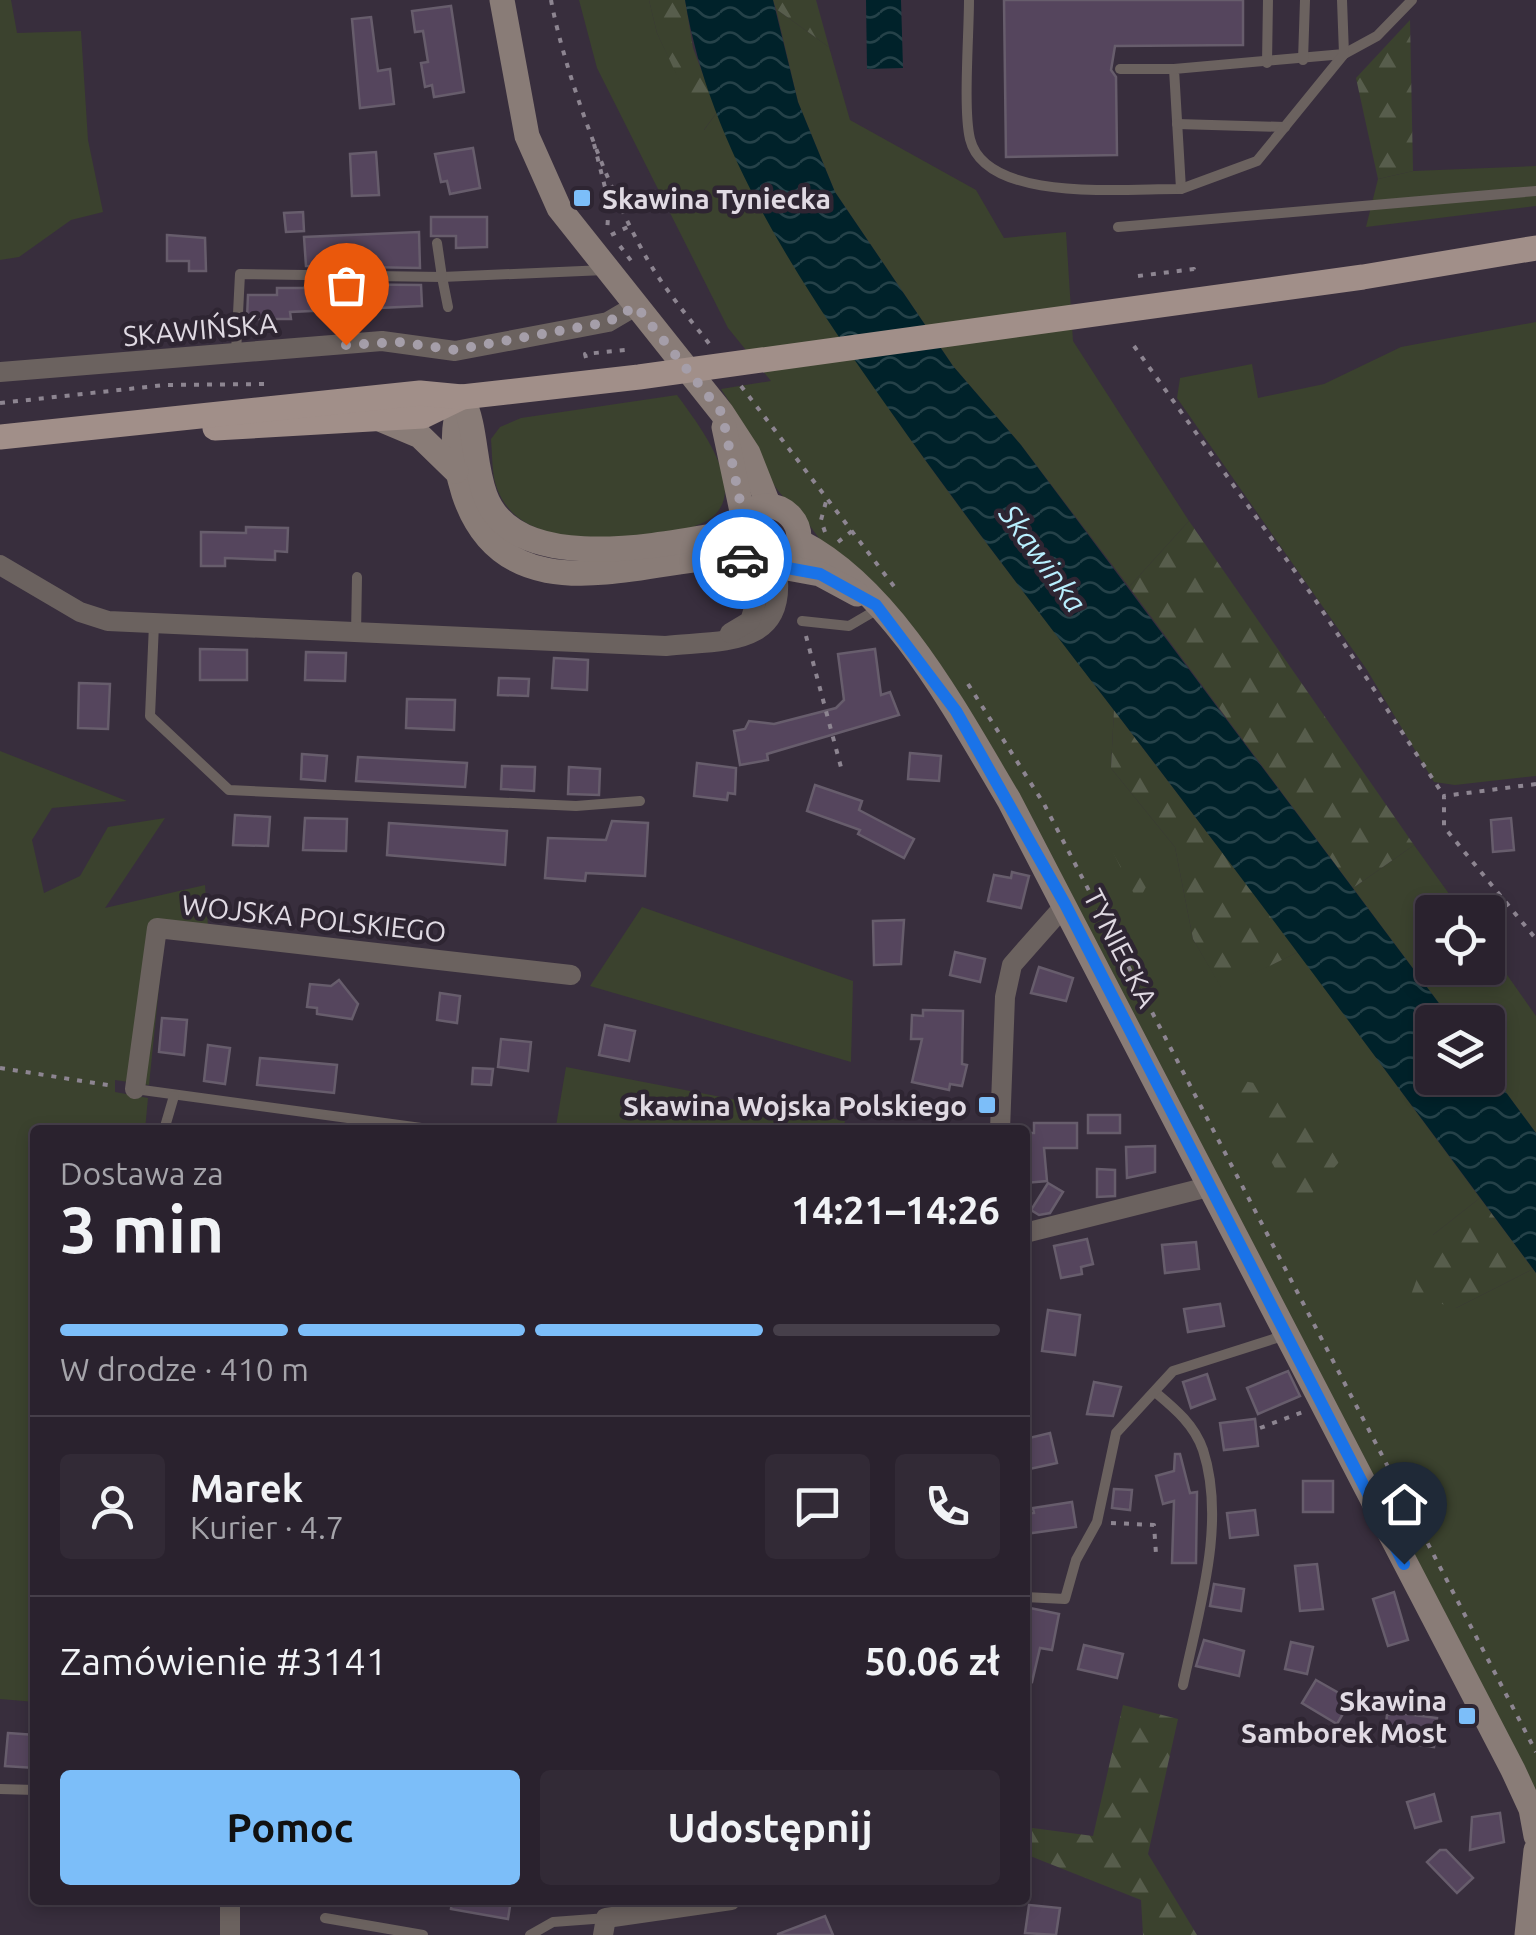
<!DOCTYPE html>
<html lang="pl">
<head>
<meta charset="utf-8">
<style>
	:root { --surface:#2a222e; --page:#322a36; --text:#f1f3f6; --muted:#a5a4aa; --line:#463f4a; --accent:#7cbef9 }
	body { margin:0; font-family:Ubuntu,sans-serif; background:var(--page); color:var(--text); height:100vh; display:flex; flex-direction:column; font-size:38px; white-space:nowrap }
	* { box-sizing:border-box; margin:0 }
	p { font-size:32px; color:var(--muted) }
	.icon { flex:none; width:55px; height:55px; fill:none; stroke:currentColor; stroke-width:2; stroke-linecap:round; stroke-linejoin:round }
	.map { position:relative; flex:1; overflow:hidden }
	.details { position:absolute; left:30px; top:1125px; width:1000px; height:780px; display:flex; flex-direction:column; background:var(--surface); border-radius:10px; box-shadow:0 5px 15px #0003,0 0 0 2px var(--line) }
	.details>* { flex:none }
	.tools { position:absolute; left:1415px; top:895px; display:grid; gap:20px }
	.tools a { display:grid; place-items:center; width:90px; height:90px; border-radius:10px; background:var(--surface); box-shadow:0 5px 15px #0003,0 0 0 2px var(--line); font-size:50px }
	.pin { position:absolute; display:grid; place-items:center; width:85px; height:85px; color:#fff; margin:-102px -42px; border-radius:50% 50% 50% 0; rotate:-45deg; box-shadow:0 0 10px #0007 }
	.pin .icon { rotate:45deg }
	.courier { position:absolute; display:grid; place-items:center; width:100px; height:100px; margin:-50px; border:8px solid #1a73e8; border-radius:50%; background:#fff; color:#222; box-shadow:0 2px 12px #0007 }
	.summary em { font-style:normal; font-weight:600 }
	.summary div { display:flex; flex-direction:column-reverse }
	.summary { display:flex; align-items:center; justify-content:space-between; height:170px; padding:0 30px }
	h1 { font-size:65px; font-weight:600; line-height:75px }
	.bar { display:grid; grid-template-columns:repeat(4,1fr); gap:15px 10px; align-content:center; height:120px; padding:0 30px }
	.bar i { height:12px; border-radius:8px; background:var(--line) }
	.bar .active { background:var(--accent) }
	.bar p { grid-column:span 4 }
	.line { display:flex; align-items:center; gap:25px; padding:0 30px; border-top:2px solid var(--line) }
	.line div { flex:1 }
	.round { display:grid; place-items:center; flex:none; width:105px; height:105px; border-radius:10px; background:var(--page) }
	.button { display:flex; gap:20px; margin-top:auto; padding:20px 30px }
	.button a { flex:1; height:115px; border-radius:10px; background:var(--accent); color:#111; font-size:40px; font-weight:600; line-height:115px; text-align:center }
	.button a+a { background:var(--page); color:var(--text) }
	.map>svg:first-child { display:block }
	.green { fill:#3b422e }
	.forest { fill:url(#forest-firs) }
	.water { fill:url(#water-waves) }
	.building { fill:#55455d; stroke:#675d6c; stroke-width:2.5 }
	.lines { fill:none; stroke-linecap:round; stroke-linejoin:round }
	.path { stroke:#8d8591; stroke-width:4; stroke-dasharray:5 8; stroke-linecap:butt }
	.lane { stroke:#6b625f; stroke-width:10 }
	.street { stroke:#6b625f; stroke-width:20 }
	.secondary { stroke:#897c77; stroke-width:25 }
	.primary { stroke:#a18f89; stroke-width:25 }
	.done { stroke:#a59ea9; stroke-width:10; stroke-dasharray:0 18 }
	.route { stroke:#1a73e8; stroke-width:12 }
	.poi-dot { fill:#7cbef9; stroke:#2e2532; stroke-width:4 }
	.labels { text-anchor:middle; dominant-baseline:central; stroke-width:9; stroke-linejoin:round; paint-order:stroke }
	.poi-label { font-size:28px; font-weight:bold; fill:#e0dae3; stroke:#2e2532; text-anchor:end }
	.street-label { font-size:28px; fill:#e0dae3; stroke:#2e2532 }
	.water-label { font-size:30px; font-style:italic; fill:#b8effe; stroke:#2e2532 }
</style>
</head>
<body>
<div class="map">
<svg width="1536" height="1935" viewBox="0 0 1536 1935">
	<defs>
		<pattern id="forest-firs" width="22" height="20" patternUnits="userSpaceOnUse" patternTransform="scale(2.5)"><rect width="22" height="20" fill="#3b422e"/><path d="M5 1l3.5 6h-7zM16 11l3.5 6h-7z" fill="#575d4c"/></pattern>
		<pattern id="water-waves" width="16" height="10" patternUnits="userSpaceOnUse" patternTransform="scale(2.5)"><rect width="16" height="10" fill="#00222a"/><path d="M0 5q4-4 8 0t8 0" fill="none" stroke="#254249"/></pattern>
	</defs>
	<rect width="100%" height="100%" fill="#382e3d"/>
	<g class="green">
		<polygon points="0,0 11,0 17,33 81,31 88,140 103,212 71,220 19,257 0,260"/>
		<path d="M 579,0 L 649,0 L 657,33 L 704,130 L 717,112 C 818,333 968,519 1114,710 L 1111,768 L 1175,847 L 1193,939 L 1222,988 L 1298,952 L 1480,1198 L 1433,1235 L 1456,1308 L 1533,1269 L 1536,1273 L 1536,1793 L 1041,836 L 798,510 C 759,481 749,428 721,389 L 771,381 L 728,328 L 597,68 Z"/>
		<polygon points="776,9 829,47 850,120 976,190 1004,238 1066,232 1073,341 1189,521 1129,587 1021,445 953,366 835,192 798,102"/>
		<polygon points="1536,166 1536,206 1366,227 1378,179 1413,171"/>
		<polygon points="1536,322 1536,776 1455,785 1434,782 1367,670 1177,398 1180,378 1252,364 1258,398 1324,384 1401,347"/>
		<path d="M 677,395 C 701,428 761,504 695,526 L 696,533 C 636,536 512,561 494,478 C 492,466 492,452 491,439 L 500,427 L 521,418 Z"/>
		<polygon points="0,751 127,801 52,808 32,840 44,893 80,876 108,827 165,818 105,908 205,885 209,940 164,938 149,1085 115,1080 115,1092 148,1098 145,1130 35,1130 35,1702 0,1699"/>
		<polygon points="1414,845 1462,912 1432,912 1432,968 1488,968 1488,948 1536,1016 1536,1133 1488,1068 1488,1022 1453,1022 1353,888"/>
		<polygon points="642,907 853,981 851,1062 590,986"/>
		<polygon points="566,1067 845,1121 843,1130 576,1130 556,1126"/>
	</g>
	<g class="forest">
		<polygon points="649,0 685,0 693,48 717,112 703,131 657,33"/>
		<polygon points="773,0 816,0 829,47 776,9"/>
		<polygon points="1410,20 1413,171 1378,179 1356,78"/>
		<polygon points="1189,521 1414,845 1353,888 1129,587"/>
		<polygon points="1114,710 1298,952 1222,989 1193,939 1175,847 1111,768"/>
		<polygon points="1125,840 1154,872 1138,902 1111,848"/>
		<polygon points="1225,1078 1290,1089 1339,1162 1298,1210"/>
		<polygon points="1480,1198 1533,1269 1456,1308 1411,1295 1433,1235"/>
		<polygon points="1123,1705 1178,1719 1148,1854 1197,1935 1143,1935 1141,1900 1025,1854 1025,1827 1093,1836"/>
	</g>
	<g class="water">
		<path d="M 685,0 L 773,0 L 798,102 L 835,192 L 953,366 L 1021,445 L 1453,1022 L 1432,1022 L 1432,1078 L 1488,1078 L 1488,1068 L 1536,1133 L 1536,1273 C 1399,1088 1262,904 1123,722 C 1044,619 965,517 891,412 C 804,289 710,151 685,0 Z"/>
		<polygon points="866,0 901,0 903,68 867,69"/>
	</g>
	<g class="building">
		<polygon points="1004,0 1243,0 1243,45 1115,46 1111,70 1116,77 1117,155 1006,157"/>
		<polygon points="451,6 464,92 434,97 432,85 425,87 421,63 428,62 423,31 415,32 412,11"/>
		<polygon points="371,17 378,71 390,69 394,104 360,108 352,19"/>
		<polygon points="473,148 480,188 450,194 447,181 441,182 435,154"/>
		<polygon points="376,152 379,195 352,196 350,154"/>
		<polygon points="303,212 304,231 286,232 284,213"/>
		<polygon points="431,217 487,217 487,247 456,248 456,236 431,236"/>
		<polygon points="419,232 420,268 306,266 304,237"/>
		<polygon points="167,235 205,238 206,271 189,271 189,261 167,261"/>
		<polygon points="307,284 421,285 422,306 290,312 291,319 247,319 248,295 277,295 277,288 304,288"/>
		<polygon points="246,527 288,528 287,552 275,551 275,560 225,558 225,566 201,566 201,532 246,533"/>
		<polygon points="200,649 247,650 247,680 200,680"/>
		<polygon points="875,649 881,695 890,692 899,715 767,754 768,760 740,765 734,731 745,729 749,721 774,724 836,708 844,700 838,654"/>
		<polygon points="306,652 346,653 345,681 305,680"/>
		<polygon points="554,658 588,660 587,690 552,688"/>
		<polygon points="499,678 529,679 528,696 498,695"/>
		<polygon points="79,683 110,684 108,729 78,728"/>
		<polygon points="407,699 455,700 454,730 406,728"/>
		<polygon points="910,753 941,756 939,781 908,779"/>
		<polygon points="302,754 327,756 325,781 301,779"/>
		<polygon points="358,757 467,763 465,787 356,781"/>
		<polygon points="697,763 736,768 735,794 728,793 727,800 694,796"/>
		<polygon points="502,766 535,767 534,791 501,789"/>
		<polygon points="569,767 600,769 599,795 568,794"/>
		<polygon points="815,785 862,801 859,810 914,839 904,858 858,834 860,830 807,811"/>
		<polygon points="235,815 270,817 268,846 233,845"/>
		<polygon points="305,818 347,819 346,851 303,850"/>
		<polygon points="1511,818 1514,850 1493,852 1491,820"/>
		<polygon points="612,821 648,823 645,876 586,873 585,881 545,878 548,838 606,840"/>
		<polygon points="389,823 507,831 505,865 387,855"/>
		<polygon points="1012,872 1029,876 1021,908 988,901 994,875 1011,878"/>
		<polygon points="904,920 901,964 874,965 873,921"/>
		<polygon points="955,952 985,959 980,982 950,975"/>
		<polygon points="1039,967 1073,978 1066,1001 1031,993"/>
		<polygon points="339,980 358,1004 352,1019 317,1014 317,1008 307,1007 310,984 331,986"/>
		<polygon points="440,993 460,996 457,1023 437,1020"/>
		<polygon points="923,1010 963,1011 962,1064 967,1065 962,1086 950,1084 949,1090 912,1082 922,1039 911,1039 912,1015 923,1016"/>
		<polygon points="162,1018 187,1020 184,1055 159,1052"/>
		<polygon points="605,1025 635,1031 629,1061 599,1055"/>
		<polygon points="501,1039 531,1042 528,1071 498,1067"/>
		<polygon points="208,1045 230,1048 225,1084 204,1081"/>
		<polygon points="260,1058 337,1065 334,1093 257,1085"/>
		<polygon points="473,1068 493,1069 491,1085 472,1084"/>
		<rect x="1088" y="1115" width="32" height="18"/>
		<polygon points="1034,1123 1077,1123 1077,1148 1044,1148 1047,1181 1025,1183 1026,1133 1034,1133"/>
		<polygon points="1155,1146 1155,1172 1127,1178 1126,1147"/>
		<polygon points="1097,1169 1115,1170 1115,1196 1097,1197"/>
		<polygon points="1048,1183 1063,1192 1050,1213 1039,1215 1031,1210"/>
		<polygon points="1087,1239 1093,1264 1081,1267 1082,1274 1061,1278 1054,1246"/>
		<polygon points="1196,1242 1199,1269 1165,1273 1162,1245"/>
		<polygon points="1220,1304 1224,1326 1188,1332 1184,1309"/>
		<polygon points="1048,1310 1080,1315 1075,1355 1042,1351"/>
		<polygon points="1288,1371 1300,1396 1258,1414 1247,1388"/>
		<polygon points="1207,1374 1215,1399 1191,1408 1183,1382"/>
		<polygon points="1094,1382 1121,1387 1113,1416 1087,1414"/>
		<polygon points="1255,1419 1258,1446 1224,1450 1220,1423"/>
		<polygon points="1050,1433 1057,1463 1025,1470 1025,1439"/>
		<polygon points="1175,1454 1180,1454 1190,1493 1197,1492 1196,1563 1172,1563 1174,1501 1163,1504 1156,1476 1174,1471"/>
		<rect x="1303" y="1481" width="30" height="31"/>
		<polygon points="1114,1489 1132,1490 1130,1510 1112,1508"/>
		<polygon points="1072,1502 1076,1527 1025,1534 1025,1514 1034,1513 1033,1508"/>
		<polygon points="1255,1510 1258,1535 1230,1538 1227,1513"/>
		<polygon points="1317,1564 1323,1609 1300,1611 1295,1566"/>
		<polygon points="1214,1584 1244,1589 1241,1611 1210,1606"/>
		<polygon points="1394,1592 1408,1640 1388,1646 1373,1599"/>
		<polygon points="1025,1607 1059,1614 1052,1650 1040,1648 1032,1682 1025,1681"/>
		<polygon points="1204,1640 1244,1651 1239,1676 1196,1666"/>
		<polygon points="1291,1642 1313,1647 1307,1674 1285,1669"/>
		<polygon points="1084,1645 1123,1654 1117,1678 1078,1669"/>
		<polygon points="1316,1680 1351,1700 1337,1724 1302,1703"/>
		<polygon points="1399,1713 1437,1718 1434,1747 1384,1740 1387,1715"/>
		<polygon points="8,1733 35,1735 35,1768 5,1766"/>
		<polygon points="1434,1794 1441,1821 1415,1828 1407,1802"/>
		<polygon points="1500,1813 1504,1842 1470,1850 1472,1817"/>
		<polygon points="1440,1850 1446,1850 1473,1878 1457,1893 1427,1862"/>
		<polygon points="452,1900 511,1900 508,1919 451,1909"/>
		<polygon points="1029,1905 1060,1908 1056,1935 1025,1933"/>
		<polygon points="825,1916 833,1935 778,1935 778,1934"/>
	</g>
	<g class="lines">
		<g class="path">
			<path d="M 551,0 C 565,76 614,207 655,272 C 672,298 692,322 711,346"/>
			<polyline points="594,144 609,203 607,232"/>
			<polyline points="611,235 632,225"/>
			<polyline points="620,246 635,266"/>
			<polyline points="1138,276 1194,269 1195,276"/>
			<polyline points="1134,346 1314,598 1444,796"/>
			<polyline points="586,358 585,354 625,350"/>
			<polyline points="741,386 896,589"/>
			<polyline points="0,403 165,385 269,384"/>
			<polyline points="825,532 821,520 827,498"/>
			<polyline points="838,542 852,531"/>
			<polyline points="806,636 842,771"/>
			<polyline points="968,684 1044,804 1536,1752"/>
			<polyline points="1536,784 1444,796 1444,827 1536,939"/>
			<polyline points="0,1068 114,1086"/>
			<polyline points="1260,1428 1303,1412"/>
			<polyline points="1111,1523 1154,1525 1156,1554"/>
		</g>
		<g class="lane">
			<path d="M 969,0 C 969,34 963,110 970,139 C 986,204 1128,188 1181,189 L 1174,69 L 1344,54 L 1377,36 L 1412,0"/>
			<polyline points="1303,60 1305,0"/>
			<polyline points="1267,63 1268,0"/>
			<polyline points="1120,69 1174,69"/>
			<polyline points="1177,124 1285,127"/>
			<polyline points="1181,189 1257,161 1344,54 1342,0"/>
			<polyline points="1118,227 1536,191"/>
			<polyline points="448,307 442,277 605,270"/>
			<polyline points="236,353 240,274 442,277 437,243"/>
			<polyline points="802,621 849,626 878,609"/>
			<polyline points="154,624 150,716 229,790 576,806 640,801"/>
			<polyline points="356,634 357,577"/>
			<polyline points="135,1089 436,1130"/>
			<polyline points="164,1130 174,1096"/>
			<path d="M 1155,1392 C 1174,1408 1194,1424 1203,1450 C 1227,1524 1198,1612 1183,1685"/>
			<polyline points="1025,1597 1065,1599 1076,1560 1097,1522 1116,1433 1173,1371 1286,1335"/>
			<polyline points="0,1789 35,1790"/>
			<polyline points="325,1918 423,1935"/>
			<polyline points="530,1935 553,1922 607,1918"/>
		</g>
		<g class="street">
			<polyline points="0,372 382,341 455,351 608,322 637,305"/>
			<path d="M 0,565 L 80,612 L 108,621 L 666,646 C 723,640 788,648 777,570"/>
			<polyline points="730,633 750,621 756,602 753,568"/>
			<polyline points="135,1089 157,928 571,975"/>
			<polyline points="1000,1130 1005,997 1012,965 1065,905"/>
			<polyline points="1025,1233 1208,1187"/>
			<polyline points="230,1935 230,1900"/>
			<polyline points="603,1935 606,1918 731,1900"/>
		</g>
		<g class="secondary">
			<polyline points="502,0 527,136 559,208 722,413 748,453 769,506"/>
			<path d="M 462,397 C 450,431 453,459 464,494 C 506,620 642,559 739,555"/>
			<path d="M 462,397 C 477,429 473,462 485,495 C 515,579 669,543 735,532"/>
			<polyline points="382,420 420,436 456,471"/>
			<polyline points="724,427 743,516"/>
			<circle cx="767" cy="538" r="32"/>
			<path d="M 800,542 C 892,589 957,713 1009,800 L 1513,1770 L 1531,1809 L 1536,1836"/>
			<polyline points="782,567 820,574 857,594"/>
			<polyline points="1527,1935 1536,1850"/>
		</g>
		<g class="primary">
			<polyline points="215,428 423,416 460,398"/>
			<polyline points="0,437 420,393 462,397 639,377 1363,277 1536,248"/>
		</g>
	</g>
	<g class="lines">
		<polyline class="done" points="346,345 399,342 455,350 608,322 636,306 722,413 743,516 734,540 742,559"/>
		<polyline class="route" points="742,559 764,571 782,567 820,574 876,605 956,711 1065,904 1404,1564"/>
	</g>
	<g class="poi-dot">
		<rect x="572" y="188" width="20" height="20" rx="5"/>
		<rect x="977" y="1095" width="20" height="20" rx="5"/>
		<rect x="1457" y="1706" width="20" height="20" rx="5"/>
	</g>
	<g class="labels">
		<g class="poi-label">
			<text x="602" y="198" text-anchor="start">Skawina Tyniecka</text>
			<text x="967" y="1105">Skawina Wojska Polskiego</text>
			<text x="1447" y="1700">Skawina<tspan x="1447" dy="32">Samborek Most</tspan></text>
		</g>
		<g class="street-label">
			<text transform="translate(200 329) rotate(-5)">SKAWIŃSKA</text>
			<text transform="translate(314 918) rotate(6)">WOJSKA POLSKIEGO</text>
			<text transform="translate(1121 948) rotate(63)">TYNIECKA</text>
		</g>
		<g class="water-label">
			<text transform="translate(1043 558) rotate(54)">Skawinka</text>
		</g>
	</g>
</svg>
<div class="tools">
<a><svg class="icon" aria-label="locate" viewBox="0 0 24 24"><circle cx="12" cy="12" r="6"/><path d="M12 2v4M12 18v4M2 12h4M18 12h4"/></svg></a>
<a><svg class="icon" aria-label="layers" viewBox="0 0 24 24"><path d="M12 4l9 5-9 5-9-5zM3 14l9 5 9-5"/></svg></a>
</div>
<div class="pin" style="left:346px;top:345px;background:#ea580c"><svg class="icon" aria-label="bag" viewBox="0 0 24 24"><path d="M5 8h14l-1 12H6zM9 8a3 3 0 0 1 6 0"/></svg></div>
<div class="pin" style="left:1404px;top:1564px;background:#1f2937"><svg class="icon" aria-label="home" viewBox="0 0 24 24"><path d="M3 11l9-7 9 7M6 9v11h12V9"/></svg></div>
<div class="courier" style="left:742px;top:559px"><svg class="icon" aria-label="car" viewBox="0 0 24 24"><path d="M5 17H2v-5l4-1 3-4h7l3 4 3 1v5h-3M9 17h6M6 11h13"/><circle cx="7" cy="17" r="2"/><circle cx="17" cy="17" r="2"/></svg></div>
<section class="details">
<div class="summary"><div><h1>3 min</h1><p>Dostawa za</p></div><em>14:21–14:26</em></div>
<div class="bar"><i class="active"></i><i class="active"></i><i class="active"></i><i></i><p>W drodze · 410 m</p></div>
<div class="line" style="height:180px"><a class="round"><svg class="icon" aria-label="person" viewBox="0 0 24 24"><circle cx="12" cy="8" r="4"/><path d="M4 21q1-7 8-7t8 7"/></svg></a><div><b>Marek</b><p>Kurier · 4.7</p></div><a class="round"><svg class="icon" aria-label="chat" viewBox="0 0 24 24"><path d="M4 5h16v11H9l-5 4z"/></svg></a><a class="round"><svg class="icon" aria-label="phone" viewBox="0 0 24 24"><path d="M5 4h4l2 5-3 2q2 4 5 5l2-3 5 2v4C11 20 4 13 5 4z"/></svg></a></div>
<div class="line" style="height:130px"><div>Zamówienie #3141</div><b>50.06 zł</b></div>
<div class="button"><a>Pomoc</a><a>Udostępnij</a></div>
</section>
</div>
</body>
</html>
